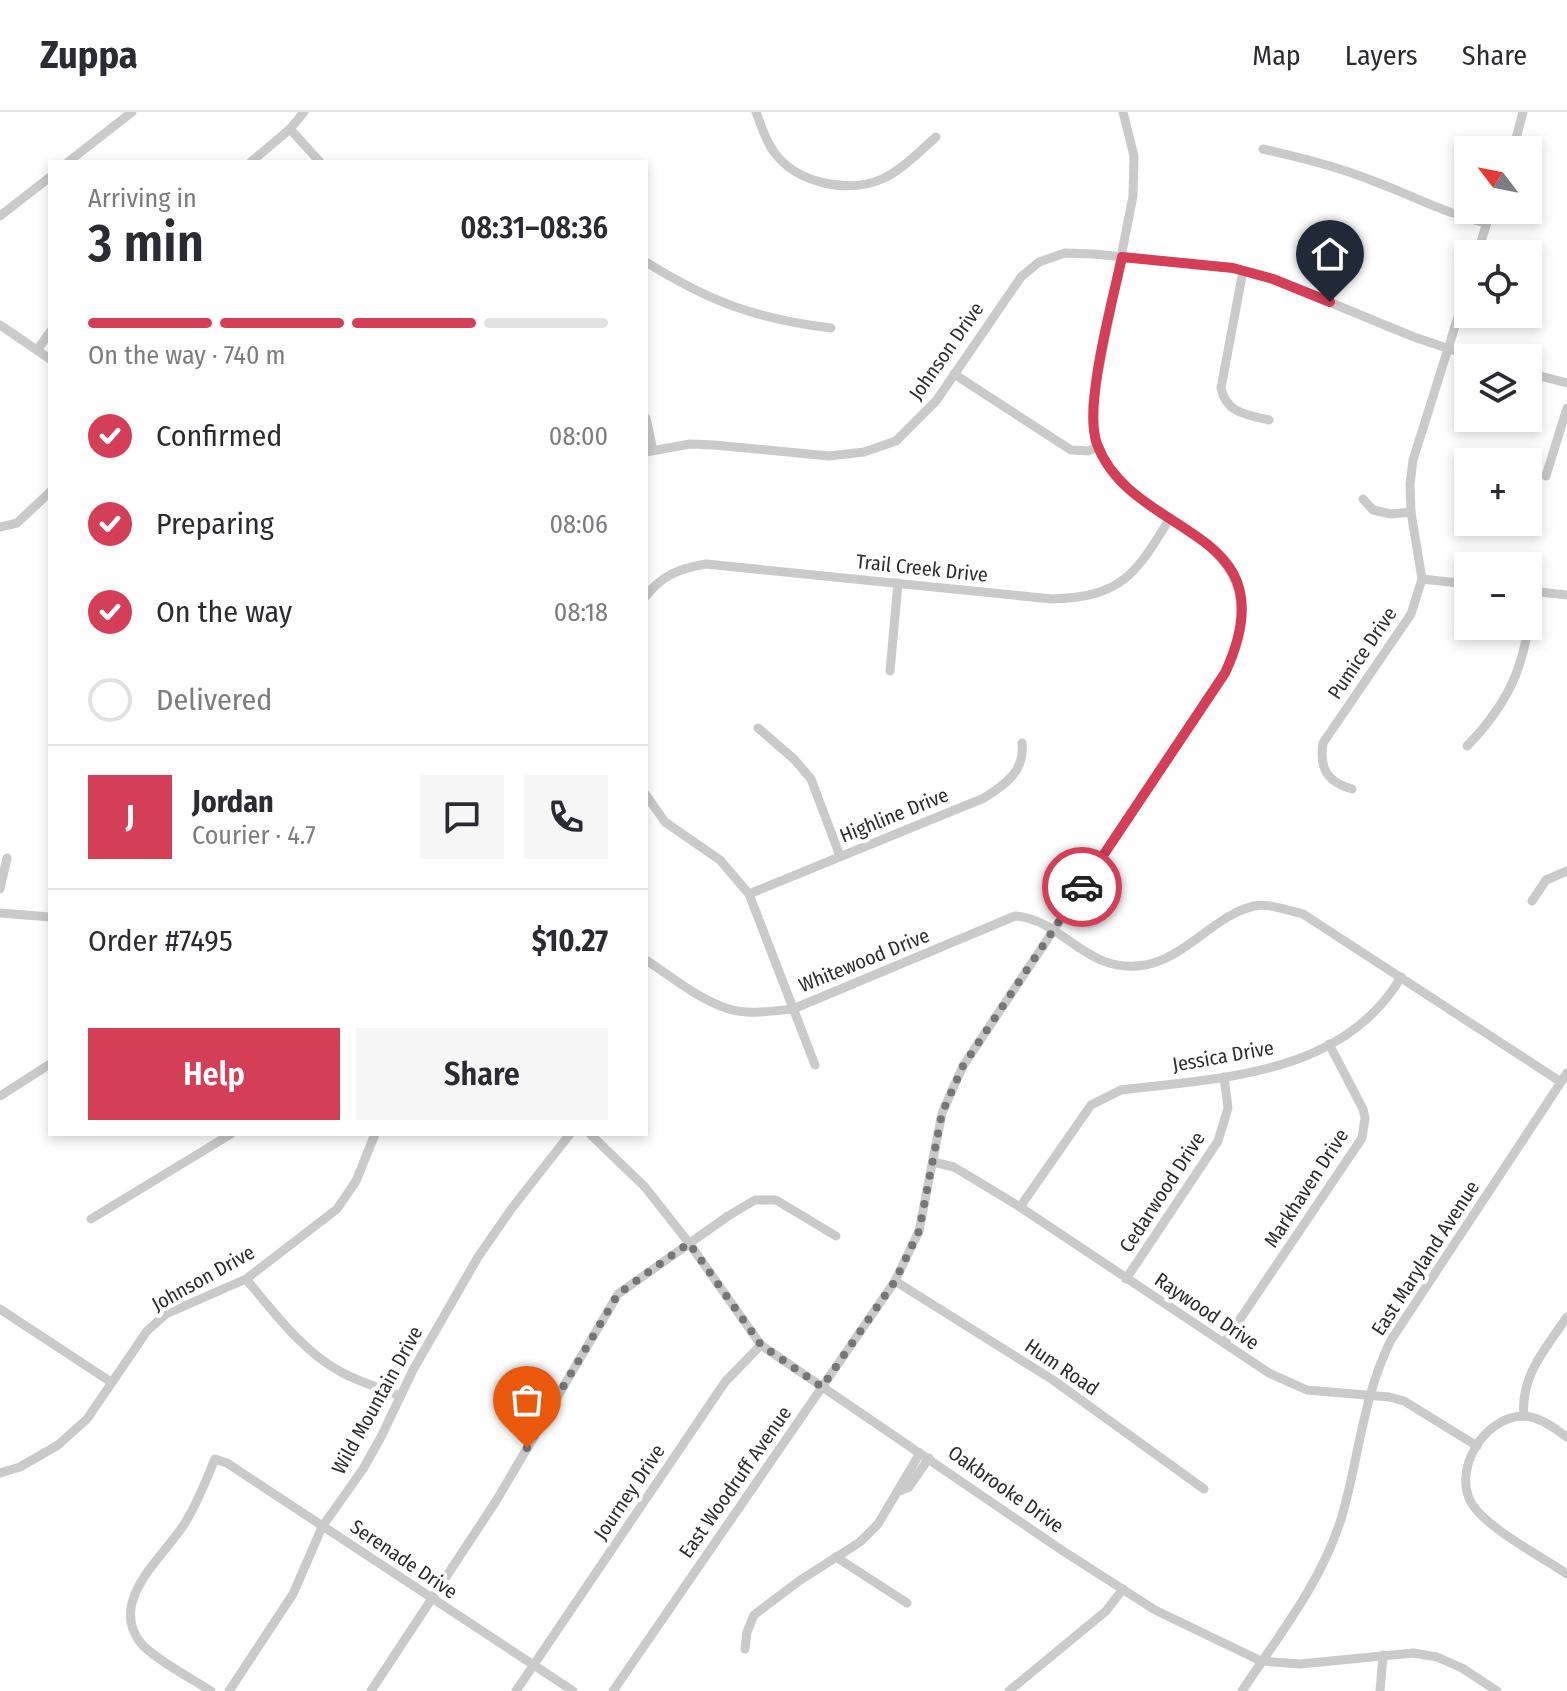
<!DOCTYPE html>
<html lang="en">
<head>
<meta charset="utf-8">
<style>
	:root { --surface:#fff; --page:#f7f7f7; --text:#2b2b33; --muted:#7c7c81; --line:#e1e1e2; --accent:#d53e57 }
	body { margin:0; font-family:"Fira Sans Condensed",sans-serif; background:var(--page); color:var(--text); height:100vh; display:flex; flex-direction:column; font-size:30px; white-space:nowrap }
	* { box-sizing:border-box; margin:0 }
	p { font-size:26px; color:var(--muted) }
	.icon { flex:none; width:44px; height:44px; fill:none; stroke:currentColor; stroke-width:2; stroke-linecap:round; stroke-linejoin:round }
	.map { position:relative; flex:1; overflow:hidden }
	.sheet { position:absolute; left:48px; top:48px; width:600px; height:976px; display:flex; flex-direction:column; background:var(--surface); border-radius:0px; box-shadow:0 4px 12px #0003 }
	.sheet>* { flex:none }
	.needle { width:52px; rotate:302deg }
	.tools { position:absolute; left:1454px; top:24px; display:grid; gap:16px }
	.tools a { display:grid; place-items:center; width:88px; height:88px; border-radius:0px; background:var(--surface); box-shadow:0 4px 12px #0003; font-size:40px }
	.pin { position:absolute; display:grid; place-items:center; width:68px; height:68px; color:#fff; margin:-82px -34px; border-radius:50% 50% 50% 0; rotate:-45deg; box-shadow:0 0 8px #0007 }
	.pin .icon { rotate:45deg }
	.courier { position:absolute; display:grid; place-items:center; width:80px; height:80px; margin:-40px; border:6px solid #d53e57; border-radius:50%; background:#fff; color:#222; box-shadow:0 2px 10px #0007 }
	.overview em { font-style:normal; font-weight:600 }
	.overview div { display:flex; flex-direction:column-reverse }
	.overview { display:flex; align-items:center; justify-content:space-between; height:136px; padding:0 40px }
	h1 { font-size:52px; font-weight:600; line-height:60px }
	.bar { display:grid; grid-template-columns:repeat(4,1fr); gap:12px 8px; align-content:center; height:96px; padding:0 40px }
	.bar i { height:10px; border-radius:6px; background:var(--line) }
	.bar .on { background:var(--accent) }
	.bar p { grid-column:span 4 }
	.line { display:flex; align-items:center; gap:20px; padding:0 40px; border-top:2px solid var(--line) }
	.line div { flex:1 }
	.round { display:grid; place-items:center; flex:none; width:84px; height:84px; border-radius:0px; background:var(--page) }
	ol { padding:0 40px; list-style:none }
	li { display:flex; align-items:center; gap:24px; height:88px }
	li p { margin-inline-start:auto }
	li .icon { padding:8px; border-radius:50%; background:var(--accent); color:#fff; stroke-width:4 }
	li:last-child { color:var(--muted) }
	li i { width:44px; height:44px; border:4px solid var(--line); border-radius:50% }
	.cta { display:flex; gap:16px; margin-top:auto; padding:16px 40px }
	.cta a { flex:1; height:92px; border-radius:0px; background:var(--accent); color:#fff; font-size:32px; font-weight:600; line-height:92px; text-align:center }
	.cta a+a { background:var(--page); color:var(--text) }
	header { display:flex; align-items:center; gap:48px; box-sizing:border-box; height:112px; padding:0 40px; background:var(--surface); border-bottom:2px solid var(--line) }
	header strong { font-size:38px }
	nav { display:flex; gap:44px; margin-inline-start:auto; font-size:28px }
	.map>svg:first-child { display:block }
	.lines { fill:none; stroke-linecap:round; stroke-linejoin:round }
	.minor { stroke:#cacaca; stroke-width:9 }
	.done { stroke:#767676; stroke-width:8; stroke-dasharray:0 14.4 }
	.route { stroke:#d53e57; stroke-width:10 }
	.labels { text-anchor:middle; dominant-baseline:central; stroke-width:8; stroke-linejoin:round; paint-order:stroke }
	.street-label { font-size:20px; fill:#2d2d2d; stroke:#fff }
</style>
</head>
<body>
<header>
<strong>Zuppa</strong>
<nav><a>Map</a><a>Layers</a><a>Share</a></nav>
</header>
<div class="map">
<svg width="1567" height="1579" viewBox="0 0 1567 1579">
	<rect width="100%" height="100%" fill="#fff"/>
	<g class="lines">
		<g class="minor">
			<path d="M 756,0 C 761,13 765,28 774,40 C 796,71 848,82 882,67 C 902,58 920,39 936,25"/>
			<polyline points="290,17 320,50"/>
			<path d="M 1263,37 C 1302,46 1339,55 1376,70 C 1416,85 1444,101 1486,111"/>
			<polyline points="1513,38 1523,0"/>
			<polyline points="68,50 132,0"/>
			<polyline points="251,50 290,17 304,0"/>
			<polyline points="0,104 50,65"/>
			<polyline points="1477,142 1491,98"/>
			<path d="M 646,150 C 710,190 757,207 831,216"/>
			<path d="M 1243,159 L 1221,276 C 1226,301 1247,303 1269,308"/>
			<polyline points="0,213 50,247"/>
			<polyline points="37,238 50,220"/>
			<polyline points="1528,261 1567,271"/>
			<polyline points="954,262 1071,338 1089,339 1097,334"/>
			<polyline points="646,306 653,338"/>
			<polyline points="646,340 690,332 714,333 829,344 864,340 896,329 936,289 1021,165 1039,150 1065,141 1094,142 1233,156 1273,167 1414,225 1477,246"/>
			<polyline points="1546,364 1567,296"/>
			<polyline points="1363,387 1373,398 1391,402 1411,400"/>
			<polyline points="0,415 17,411 50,380"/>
			<polyline points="1422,467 1468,472"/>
			<polyline points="1531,479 1567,483"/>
			<path d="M 646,484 C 662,463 681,456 706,452 L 1052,487 C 1122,485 1136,462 1170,406"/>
			<polyline points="890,559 898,471"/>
			<polyline points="758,616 794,647 811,667 840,744"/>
			<path d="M 1467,634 C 1516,584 1525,547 1534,479"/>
			<path d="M 1352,677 C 1327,670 1319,656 1323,631 L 1411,502 L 1422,467 L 1411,400 L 1410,372 L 1413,348 L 1468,173"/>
			<polyline points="646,683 665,710 720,748 749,782 815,953"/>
			<polyline points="0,777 7,746"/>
			<path d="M 749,782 L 984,686 C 1006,672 1025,659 1022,631"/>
			<polyline points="1532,789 1546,768 1567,759"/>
			<polyline points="0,801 50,805"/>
			<path d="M 646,848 C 672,865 699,888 729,897 C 748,903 773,899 793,897 L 1015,804 C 1065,808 1085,863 1145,853 C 1185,846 1215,803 1254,794 C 1269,791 1289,799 1303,802 L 1561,970"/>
			<polyline points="0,984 50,952"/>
			<polyline points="590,1022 645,1075 689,1131 761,1233 1060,1437 1155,1498 1261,1549 1300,1552 1413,1541 1437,1545 1462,1556 1497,1579"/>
			<polyline points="933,1050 954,1055 1020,1095 1269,1261 1307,1278 1389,1285 1404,1289 1477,1334"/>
			<path d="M 1020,1095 L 1091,993 L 1121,978 C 1221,966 1344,963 1401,865"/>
			<polyline points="91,1107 231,1022"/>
			<path d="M 246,1167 C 274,1200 302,1239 341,1260 C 359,1270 381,1276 400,1284"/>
			<polyline points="1126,1167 1218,1029 1228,996 1224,965"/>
			<polyline points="895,1169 1053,1268 1204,1377"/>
			<polyline points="0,1197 111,1270"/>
			<polyline points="1224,1231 1362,1026 1365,1006 1363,997 1329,932"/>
			<path d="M 1524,1304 C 1520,1264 1546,1236 1567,1205"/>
			<path d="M 1567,1325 C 1554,1316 1539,1304 1522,1304 C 1483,1306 1452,1359 1472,1392 C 1487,1416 1542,1445 1567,1462"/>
			<polyline points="0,1361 20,1355 58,1333 87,1307 147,1219 166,1202 246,1167 337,1097 356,1069 375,1022"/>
			<polyline points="899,1379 909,1375 929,1346"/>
			<polyline points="836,1445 907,1491"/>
			<polyline points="745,1537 747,1520 754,1503 799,1469 860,1430 878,1412 920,1341"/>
			<path d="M 211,1579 C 194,1568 151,1545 140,1530 C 109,1489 161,1447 183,1414 C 197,1393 205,1370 215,1347 L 227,1351 L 573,1579"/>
			<polyline points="229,1579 293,1482 322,1415 363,1357 381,1325 413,1258 478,1145 512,1096 570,1022"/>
			<polyline points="371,1579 496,1389 618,1182 728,1104 755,1088 776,1088 836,1124"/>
			<polyline points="516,1579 725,1270 761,1233"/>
			<path d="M 613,1579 L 895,1169 L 919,1119 L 942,1001 L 963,954 L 1225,561 C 1302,395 1077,426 1093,288 L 1133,84 L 1134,44 L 1123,0"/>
			<polyline points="1009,1579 1106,1499 1123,1477"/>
			<path d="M 1242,1579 C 1279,1523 1322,1470 1342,1404 C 1359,1345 1363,1284 1391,1228 L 1567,961"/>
			<polyline points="1380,1579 1383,1543"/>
		</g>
	</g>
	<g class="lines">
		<polyline class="done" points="527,1336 618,1182 689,1131 761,1233 822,1275 895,1169 919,1119 942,1001 963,954 1082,775"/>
		<path class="route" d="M 1082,775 L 1225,561 C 1294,412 1133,429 1097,332 C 1083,295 1113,188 1122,145 L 1233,156 L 1273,167 L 1330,190"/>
	</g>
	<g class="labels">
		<g class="street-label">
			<text transform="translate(946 239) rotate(-55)">Johnson Drive</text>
			<text transform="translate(922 456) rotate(6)">Trail Creek Drive</text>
			<text transform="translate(1362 541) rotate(-56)">Pumice Drive</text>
			<text transform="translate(894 703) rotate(-22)">Highline Drive</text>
			<text transform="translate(864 848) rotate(-22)">Whitewood Drive</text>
			<text transform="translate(1223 944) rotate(-10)">Jessica Drive</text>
			<text transform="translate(1306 1076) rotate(-57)">Markhaven Drive</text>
			<text transform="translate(1162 1080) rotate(-57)">Cedarwood Drive</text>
			<text transform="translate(1425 1146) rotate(-57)">East Maryland Avenue</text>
			<text transform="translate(203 1166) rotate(-29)">Johnson Drive</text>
			<text transform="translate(1207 1199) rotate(34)">Raywood Drive</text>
			<text transform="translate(1062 1255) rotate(34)">Hum Road</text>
			<text transform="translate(377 1288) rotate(-61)">Wild Mountain Drive</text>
			<text transform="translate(735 1370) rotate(-55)">East Woodruff Avenue</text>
			<text transform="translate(1006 1377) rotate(35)">Oakbrooke Drive</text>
			<text transform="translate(629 1380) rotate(-56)">Journey Drive</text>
			<text transform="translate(404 1447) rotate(34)">Serenade Drive</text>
		</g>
	</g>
</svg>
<div class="tools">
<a><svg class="needle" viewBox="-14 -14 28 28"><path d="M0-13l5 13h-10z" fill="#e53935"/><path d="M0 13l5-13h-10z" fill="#7c7c81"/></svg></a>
<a><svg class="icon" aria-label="locate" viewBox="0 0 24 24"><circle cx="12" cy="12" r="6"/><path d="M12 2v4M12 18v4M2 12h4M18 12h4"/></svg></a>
<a><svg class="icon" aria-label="layers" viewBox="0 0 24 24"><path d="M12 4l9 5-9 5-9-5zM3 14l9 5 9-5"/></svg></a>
<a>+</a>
<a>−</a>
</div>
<div class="pin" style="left:527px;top:1336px;background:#ea580c"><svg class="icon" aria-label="bag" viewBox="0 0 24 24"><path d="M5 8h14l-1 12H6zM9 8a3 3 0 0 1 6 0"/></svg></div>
<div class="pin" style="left:1330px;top:190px;background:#1f2937"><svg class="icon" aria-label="home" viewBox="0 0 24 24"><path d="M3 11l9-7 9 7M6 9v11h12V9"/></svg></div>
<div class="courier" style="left:1082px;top:775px"><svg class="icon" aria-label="car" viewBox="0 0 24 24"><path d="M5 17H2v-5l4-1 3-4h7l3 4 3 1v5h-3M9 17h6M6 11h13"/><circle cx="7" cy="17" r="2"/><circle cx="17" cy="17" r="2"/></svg></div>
<section class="sheet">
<div class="overview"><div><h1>3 min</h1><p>Arriving in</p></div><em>08:31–08:36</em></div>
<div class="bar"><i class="on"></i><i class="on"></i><i class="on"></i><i></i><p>On the way · 740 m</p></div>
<ol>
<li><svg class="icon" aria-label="check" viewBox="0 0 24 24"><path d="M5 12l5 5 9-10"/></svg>Confirmed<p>08:00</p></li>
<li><svg class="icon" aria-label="check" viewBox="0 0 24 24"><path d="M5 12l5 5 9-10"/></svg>Preparing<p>08:06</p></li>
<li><svg class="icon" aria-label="check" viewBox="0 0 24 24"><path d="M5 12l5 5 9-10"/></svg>On the way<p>08:18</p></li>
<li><i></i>Delivered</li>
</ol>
<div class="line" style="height:144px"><b class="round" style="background:var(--accent);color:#fff">J</b><div><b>Jordan</b><p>Courier · 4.7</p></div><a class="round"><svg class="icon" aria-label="chat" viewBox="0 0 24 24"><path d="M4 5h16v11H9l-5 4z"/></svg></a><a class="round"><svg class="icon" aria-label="phone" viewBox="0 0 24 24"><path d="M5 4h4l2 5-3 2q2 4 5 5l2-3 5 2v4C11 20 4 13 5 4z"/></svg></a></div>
<div class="line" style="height:104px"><div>Order #7495</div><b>$10.27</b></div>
<div class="cta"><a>Help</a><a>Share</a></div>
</section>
</div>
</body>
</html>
